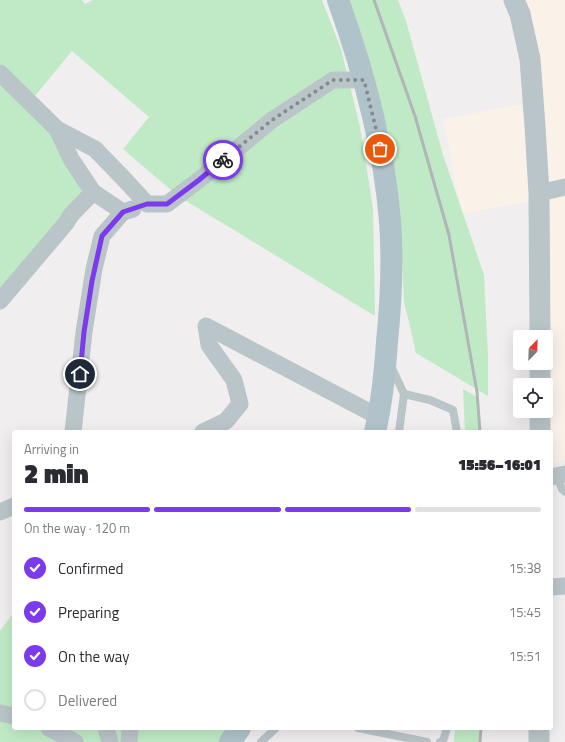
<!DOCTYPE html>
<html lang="en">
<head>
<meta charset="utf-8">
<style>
	:root { --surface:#fff; --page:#f7f7f7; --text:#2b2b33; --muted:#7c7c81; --line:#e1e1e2; --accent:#7c3aed }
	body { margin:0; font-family:"Titillium Web",sans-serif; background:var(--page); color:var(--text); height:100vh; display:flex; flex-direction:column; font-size:15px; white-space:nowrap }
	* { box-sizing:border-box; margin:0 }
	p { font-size:13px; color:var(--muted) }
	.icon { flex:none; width:22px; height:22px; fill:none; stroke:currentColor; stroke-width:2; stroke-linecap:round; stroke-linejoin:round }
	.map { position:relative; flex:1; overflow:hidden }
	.drawer { position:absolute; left:12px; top:430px; width:541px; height:300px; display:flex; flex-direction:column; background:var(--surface); border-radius:4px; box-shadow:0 4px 16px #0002 }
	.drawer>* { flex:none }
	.needle { width:26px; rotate:23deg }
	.tools { position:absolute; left:513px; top:330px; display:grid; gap:8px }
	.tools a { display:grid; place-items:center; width:40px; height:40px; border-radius:4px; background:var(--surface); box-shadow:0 4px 16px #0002; font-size:20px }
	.pin { position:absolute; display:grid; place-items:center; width:34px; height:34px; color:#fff; margin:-17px; border:2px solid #fff; border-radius:50%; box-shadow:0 1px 4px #0007 }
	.courier { position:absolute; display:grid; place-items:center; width:40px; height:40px; margin:-20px; border:3px solid #7c3aed; border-radius:50%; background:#fff; color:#222; box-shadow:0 1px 5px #0007 }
	.head em { font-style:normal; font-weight:800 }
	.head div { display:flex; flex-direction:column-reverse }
	.head { display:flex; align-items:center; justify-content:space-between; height:68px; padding:0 12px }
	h1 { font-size:26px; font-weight:800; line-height:30px }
	.bar { display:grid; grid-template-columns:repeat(4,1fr); gap:6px 4px; align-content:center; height:48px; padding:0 12px }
	.bar i { height:5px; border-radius:3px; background:var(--line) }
	.bar .on { background:var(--accent) }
	.bar p { grid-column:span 4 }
	ol { padding:0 12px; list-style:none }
	li { display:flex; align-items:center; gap:12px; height:44px }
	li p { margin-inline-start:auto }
	li .icon { padding:4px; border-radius:50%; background:var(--accent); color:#fff; stroke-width:4 }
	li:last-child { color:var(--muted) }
	li i { width:22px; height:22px; border:2px solid var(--line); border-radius:50% }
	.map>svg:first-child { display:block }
	.commercial { fill:#faf1e8 }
	.green { fill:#c0eac6 }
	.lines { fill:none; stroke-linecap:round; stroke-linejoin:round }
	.service { stroke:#bac5c9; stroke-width:8 }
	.minor { stroke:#bac5c9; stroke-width:17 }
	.tertiary { stroke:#bac5c9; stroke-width:21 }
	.primary { stroke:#b0c3ca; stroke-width:22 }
	.rail { stroke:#b0b5b7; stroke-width:3 }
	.done { stroke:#838b8d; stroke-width:4; stroke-dasharray:0 7.2 }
	.route { stroke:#7c3aed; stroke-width:5 }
</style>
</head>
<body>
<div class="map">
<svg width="565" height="742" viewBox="0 0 565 742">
	<rect width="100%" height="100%" fill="#f0eeee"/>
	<g class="commercial">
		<polygon points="521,0 565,0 565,460 551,464 551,432 549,432 544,165"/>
		<polygon points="521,104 540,199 462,214 443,119"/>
	</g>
	<g class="green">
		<polygon points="0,0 82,0 85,4 93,0 322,0 341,49 360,127 373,208 375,316 178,196 123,149 149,117 72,51 30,102 93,192 0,302"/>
		<polygon points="348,0 398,0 406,21 443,155 484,275 488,357 488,396 416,353 410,326 404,302 402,260 390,139 365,51"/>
		<polygon points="463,389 477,397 480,432 465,432"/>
		<polygon points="14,612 14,728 240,728 230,742 0,742 0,631"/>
		<polygon points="455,728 481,728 480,742 454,742"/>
	</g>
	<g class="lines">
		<g class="service">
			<polyline points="391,366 404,394 399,432"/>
			<polyline points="404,394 430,400 453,410 457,432"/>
			<polyline points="557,476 562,489 565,492"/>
			<polyline points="358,728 427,742"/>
			<polyline points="261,742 276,728"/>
			<polyline points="440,742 443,741 447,728"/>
		</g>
		<g class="minor">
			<polyline points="0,73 57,129 95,149 126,181 147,204 167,204 199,180 272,120 333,80 364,80"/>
			<polyline points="57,129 71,159 93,192 123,212 133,209"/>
			<polyline points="539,193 565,187"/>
			<polyline points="0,301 66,223 71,215 93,192"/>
			<polyline points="73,432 84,332 94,269 102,236 123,212"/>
			<polyline points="203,432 226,421 240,404 234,380 209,345 206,326 379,417"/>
			<polyline points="551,477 565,474"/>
			<polyline points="0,512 14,506"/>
			<polyline points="551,587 565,586"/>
			<polyline points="0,713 14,716"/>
			<polyline points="49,728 75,742"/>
			<polyline points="106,728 110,742"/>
			<polyline points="129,742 130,728"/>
		</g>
		<g class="tertiary">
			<polyline points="514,0 520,14 530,59 535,126 539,193 540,337"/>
			<polyline points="540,363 540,385"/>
			<polyline points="540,411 540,432"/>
			<polyline points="539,742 539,728"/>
		</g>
		<g class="primary">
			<path d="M 338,0 C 364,72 384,145 390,221 C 393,261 391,302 387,342 C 385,372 382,402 375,432"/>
			<polyline points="230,742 240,728"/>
		</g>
		<g class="rail">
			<polyline points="374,0 415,116 449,235 477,392 480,432"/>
			<polyline points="480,742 481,728"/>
		</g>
	</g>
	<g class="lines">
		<polyline class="done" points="223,160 272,120 333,80 364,80 378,137 380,149"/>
		<polyline class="route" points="80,374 84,332 92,281 102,236 123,212 147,204 167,204 199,180 223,160"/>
	</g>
</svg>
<div class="tools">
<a><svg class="needle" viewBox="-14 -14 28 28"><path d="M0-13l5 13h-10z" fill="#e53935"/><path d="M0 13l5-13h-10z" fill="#7c7c81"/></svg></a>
<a><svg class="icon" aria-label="locate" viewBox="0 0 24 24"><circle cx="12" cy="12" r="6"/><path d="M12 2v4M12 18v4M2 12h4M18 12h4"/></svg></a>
</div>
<div class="pin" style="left:380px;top:149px;background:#ea580c"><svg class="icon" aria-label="bag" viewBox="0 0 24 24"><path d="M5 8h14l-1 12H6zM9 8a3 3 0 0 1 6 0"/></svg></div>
<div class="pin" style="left:80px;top:374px;background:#1f2937"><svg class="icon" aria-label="home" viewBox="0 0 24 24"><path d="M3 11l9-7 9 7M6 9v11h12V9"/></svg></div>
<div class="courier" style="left:223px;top:160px"><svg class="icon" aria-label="bike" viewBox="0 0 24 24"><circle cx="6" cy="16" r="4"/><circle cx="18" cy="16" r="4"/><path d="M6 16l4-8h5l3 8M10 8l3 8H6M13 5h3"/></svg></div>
<section class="drawer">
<div class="head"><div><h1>2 min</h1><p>Arriving in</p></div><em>15:56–16:01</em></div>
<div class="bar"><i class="on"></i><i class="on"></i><i class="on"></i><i></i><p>On the way · 120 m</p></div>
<ol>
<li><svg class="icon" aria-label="check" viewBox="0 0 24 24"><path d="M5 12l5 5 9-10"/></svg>Confirmed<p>15:38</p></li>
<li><svg class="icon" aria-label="check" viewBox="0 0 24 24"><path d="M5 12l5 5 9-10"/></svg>Preparing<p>15:45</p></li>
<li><svg class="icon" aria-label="check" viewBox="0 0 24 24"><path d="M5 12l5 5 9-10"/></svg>On the way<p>15:51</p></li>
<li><i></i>Delivered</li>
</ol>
</section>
</div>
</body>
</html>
